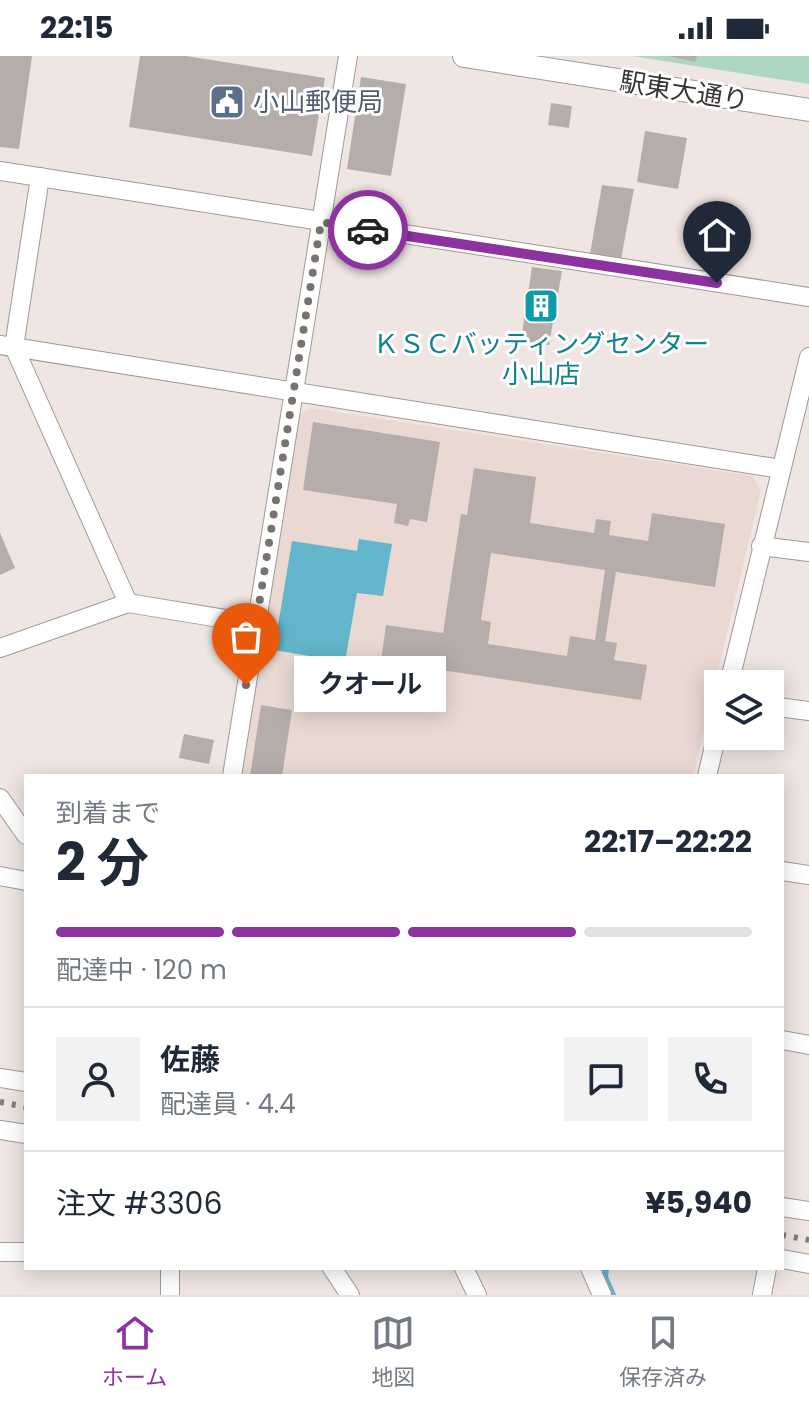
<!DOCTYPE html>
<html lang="ja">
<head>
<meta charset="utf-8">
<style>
	:root { --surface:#fff; --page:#f2f2f3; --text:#1f2937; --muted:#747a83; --line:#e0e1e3; --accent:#8c339f }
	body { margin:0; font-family:Poppins,"Noto Sans JP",sans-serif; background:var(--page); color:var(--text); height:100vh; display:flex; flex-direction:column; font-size:30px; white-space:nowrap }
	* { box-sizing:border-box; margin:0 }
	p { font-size:26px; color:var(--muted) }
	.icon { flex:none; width:44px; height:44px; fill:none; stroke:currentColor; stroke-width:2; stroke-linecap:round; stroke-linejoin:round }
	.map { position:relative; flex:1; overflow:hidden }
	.panel { position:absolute; left:24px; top:718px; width:760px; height:496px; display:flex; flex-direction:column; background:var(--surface); border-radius:0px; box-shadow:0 4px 20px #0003 }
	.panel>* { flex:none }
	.tools { position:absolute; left:704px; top:614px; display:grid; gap:16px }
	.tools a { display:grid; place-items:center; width:80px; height:80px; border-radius:0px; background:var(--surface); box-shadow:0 4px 20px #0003; font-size:40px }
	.pin { position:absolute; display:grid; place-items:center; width:68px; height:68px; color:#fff; margin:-82px -34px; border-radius:50% 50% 50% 0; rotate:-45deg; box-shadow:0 0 8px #0007 }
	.pin .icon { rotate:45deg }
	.courier { position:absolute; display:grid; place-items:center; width:80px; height:80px; margin:-40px; border:6px solid #8c339f; border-radius:50%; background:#fff; color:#222; box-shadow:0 2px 10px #0007 }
	.bubble { position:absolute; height:56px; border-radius:0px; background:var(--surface); box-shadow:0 4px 20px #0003; font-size:26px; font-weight:700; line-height:56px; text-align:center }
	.overview em { font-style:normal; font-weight:700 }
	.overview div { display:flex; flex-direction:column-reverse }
	.overview { display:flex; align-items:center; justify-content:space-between; height:136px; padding:0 32px }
	h1 { font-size:52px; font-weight:700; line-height:60px }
	.bar { display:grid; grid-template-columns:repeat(4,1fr); gap:12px 8px; align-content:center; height:96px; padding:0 32px }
	.bar i { height:10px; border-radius:6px; background:var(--line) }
	.bar .selected { background:var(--accent) }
	.bar p { grid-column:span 4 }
	.line { display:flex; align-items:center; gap:20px; padding:0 32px; border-top:2px solid var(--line) }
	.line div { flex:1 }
	.round { display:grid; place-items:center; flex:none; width:84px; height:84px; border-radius:0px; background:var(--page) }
	.status { display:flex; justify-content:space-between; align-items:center; height:56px; padding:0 40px; background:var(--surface); direction:ltr }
	.status svg { height:22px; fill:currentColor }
	.tabs { display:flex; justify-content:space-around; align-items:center; height:112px; border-top:2px solid var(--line); background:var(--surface); font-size:22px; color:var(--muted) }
	.tabs a { display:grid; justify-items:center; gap:4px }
	.tabs .selected { color:var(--accent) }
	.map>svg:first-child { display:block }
	.built { fill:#ead9d3 }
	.green { fill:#add7be }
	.water { fill:#62b5ca }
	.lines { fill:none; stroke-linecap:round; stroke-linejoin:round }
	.stream { stroke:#62b5ca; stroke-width:6 }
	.building { fill:#b5adaa; fill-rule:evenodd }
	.minor-casing { stroke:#a19996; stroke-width:20 }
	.tertiary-casing { stroke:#a19996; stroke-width:24 }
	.minor { stroke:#fff; stroke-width:18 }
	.tertiary { stroke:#fff; stroke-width:22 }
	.rail { stroke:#827c7b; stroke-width:6; stroke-dasharray:4 8; stroke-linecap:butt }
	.done { stroke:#787371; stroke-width:8; stroke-dasharray:0 14.4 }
	.route { stroke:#8c339f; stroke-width:10 }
	.labels { text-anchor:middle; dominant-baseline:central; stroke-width:6; stroke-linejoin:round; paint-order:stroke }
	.street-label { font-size:26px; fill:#383534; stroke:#fff }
	.service-label { font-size:26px; fill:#4e5e75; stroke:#fff; text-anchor:start }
	.culture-label { font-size:26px; fill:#0d838f; stroke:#fff }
</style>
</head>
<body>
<div class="status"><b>22:15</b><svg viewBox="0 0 49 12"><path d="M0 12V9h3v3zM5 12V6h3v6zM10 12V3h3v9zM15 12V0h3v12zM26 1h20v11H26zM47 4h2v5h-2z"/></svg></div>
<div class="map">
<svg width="809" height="1239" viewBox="0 0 809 1239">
	<rect width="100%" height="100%" fill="#efe6e3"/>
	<polygon class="built" points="311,352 752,420 761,434 693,720 241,720 298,360"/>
	<polygon class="green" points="632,0 809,0 809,28"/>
	<polygon class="water" points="359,483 392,488 383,540 357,537 345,606 274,594 292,485 357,495"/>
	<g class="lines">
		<polyline class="stream" points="606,1212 605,1221 613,1239"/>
	</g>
	<g class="building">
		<polygon points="0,0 32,0 19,93 0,91"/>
		<polygon points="140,0 186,0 325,22 312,100 129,71"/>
		<polygon points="669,0 697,0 695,6"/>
		<polygon points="361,21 406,28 391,120 347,113"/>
		<polygon points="551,47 572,50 569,72 548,69"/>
		<polygon points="645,75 687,82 678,133 637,126"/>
		<polygon points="602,129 634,133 621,203 590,198"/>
		<polygon points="532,211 562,215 549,289 521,285"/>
		<polygon points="313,366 440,386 427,466 410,463 408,470 394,467 397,448 303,434"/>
		<path d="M 474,412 L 536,421 L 530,467 L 594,477 L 596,463 L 611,465 L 609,479 L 648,485 L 652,457 L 725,468 L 715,531 L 616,516 L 605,585 L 617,587 L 614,604 L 647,609 L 641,644 L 381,605 L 386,569 L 443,577 L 461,458 L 467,459 ZM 491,497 L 605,514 L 595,584 L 570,580 L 567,600 L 488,588 L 491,566 L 481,564 Z"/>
		<polygon points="0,477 15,512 0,519"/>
		<polygon points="261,649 292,654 282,720 250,720"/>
		<polygon points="184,678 214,684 209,708 179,702"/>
	</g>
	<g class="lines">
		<defs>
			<g id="minor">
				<polyline points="0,115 809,241"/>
				<polyline points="40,121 14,291 128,547"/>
				<polyline points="0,289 781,413"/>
				<polyline points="761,490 809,496"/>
				<polyline points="0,592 128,547 256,568"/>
				<polyline points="729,628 809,301"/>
				<polyline points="770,650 809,655"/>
				<polyline points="232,720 348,0"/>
				<polyline points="707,720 718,674"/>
				<polyline points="0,742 26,779"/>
				<polyline points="782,815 809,819"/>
				<polyline points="0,820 26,825"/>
				<polyline points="782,984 809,989"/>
				<polyline points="0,1022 26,1026"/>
				<polyline points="0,1074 26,1078"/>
				<polyline points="782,1151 809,1155"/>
				<polyline points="0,1196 26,1196"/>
				<polyline points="782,1203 809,1208"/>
				<polyline points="170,1212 170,1239"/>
				<polyline points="332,1212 350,1239"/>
				<polyline points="464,1212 477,1239"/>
				<polyline points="590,1212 602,1239"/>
				<polyline points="762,1239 767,1212"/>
			</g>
			<polyline id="tertiary" points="464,0 809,54"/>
		</defs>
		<use href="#minor" class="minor-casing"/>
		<use href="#tertiary" class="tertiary-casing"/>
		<use href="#minor" class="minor"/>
		<use href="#tertiary" class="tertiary"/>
		<g class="rail">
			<polyline points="0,1046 26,1051"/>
			<polyline points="782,1179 809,1184"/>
		</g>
	</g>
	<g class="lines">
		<polyline class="done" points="246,629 321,166 368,174"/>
		<polyline class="route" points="368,174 717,227"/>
	</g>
	<defs>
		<symbol id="civic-square" viewBox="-11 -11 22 22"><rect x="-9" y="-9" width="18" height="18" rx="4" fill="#5c6f8a" stroke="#fff"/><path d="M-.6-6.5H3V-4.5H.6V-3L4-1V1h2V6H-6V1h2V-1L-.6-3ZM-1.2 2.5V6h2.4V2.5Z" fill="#fff"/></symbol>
		<symbol id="building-square" viewBox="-11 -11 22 22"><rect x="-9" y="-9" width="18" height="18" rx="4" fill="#0f9aa8" stroke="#fff"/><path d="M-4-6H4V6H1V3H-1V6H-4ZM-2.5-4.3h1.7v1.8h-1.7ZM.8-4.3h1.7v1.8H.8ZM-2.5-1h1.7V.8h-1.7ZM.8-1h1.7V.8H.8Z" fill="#fff"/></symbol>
	</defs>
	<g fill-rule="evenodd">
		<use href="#civic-square" x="207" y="26" width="40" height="40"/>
		<use href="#building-square" x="521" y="230" width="40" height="40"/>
	</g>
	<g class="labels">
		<g class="street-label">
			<text transform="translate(684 35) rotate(9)">駅東大通り</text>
		</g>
		<g class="service-label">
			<text x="253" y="46">小山郵便局</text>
		</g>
		<g class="culture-label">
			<text x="541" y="288">ＫＳＣバッティングセンター<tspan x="541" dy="30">小山店</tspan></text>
		</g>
	</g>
</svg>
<div class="tools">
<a><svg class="icon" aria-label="layers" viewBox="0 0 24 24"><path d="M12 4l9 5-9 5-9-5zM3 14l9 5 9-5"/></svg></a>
</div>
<div class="pin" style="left:246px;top:629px;background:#ea580c"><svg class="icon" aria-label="bag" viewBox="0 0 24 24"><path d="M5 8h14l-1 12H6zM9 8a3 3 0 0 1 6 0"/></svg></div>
<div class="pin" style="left:717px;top:227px;background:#1f2937"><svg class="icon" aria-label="home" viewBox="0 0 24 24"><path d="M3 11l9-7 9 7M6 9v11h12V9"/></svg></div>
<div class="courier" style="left:368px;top:174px"><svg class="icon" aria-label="car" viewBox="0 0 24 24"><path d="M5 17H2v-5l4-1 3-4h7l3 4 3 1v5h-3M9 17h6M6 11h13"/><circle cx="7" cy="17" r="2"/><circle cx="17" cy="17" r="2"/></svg></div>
<div class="bubble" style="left:294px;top:600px;width:152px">クオール</div>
<section class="panel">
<div class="overview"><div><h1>2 分</h1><p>到着まで</p></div><em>22:17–22:22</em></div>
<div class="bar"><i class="selected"></i><i class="selected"></i><i class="selected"></i><i></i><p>配達中 · 120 m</p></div>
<div class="line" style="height:144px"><a class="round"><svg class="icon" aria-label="person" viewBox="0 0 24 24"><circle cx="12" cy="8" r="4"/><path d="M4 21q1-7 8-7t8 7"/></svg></a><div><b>佐藤</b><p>配達員 · 4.4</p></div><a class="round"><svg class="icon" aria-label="chat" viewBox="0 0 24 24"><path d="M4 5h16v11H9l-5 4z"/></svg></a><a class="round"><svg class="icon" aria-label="phone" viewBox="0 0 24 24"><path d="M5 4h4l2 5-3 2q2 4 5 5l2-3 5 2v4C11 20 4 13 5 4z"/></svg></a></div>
<div class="line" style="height:104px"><div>注文 #3306</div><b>¥5,940</b></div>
</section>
</div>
<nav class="tabs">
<a class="selected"><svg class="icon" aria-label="home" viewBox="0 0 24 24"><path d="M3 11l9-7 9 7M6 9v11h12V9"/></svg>ホーム</a>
<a><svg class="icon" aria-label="map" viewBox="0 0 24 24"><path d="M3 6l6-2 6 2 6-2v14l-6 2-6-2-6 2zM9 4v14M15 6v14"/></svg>地図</a>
<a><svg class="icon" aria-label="saved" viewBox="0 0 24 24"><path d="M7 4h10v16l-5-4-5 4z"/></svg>保存済み</a>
</nav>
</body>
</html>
